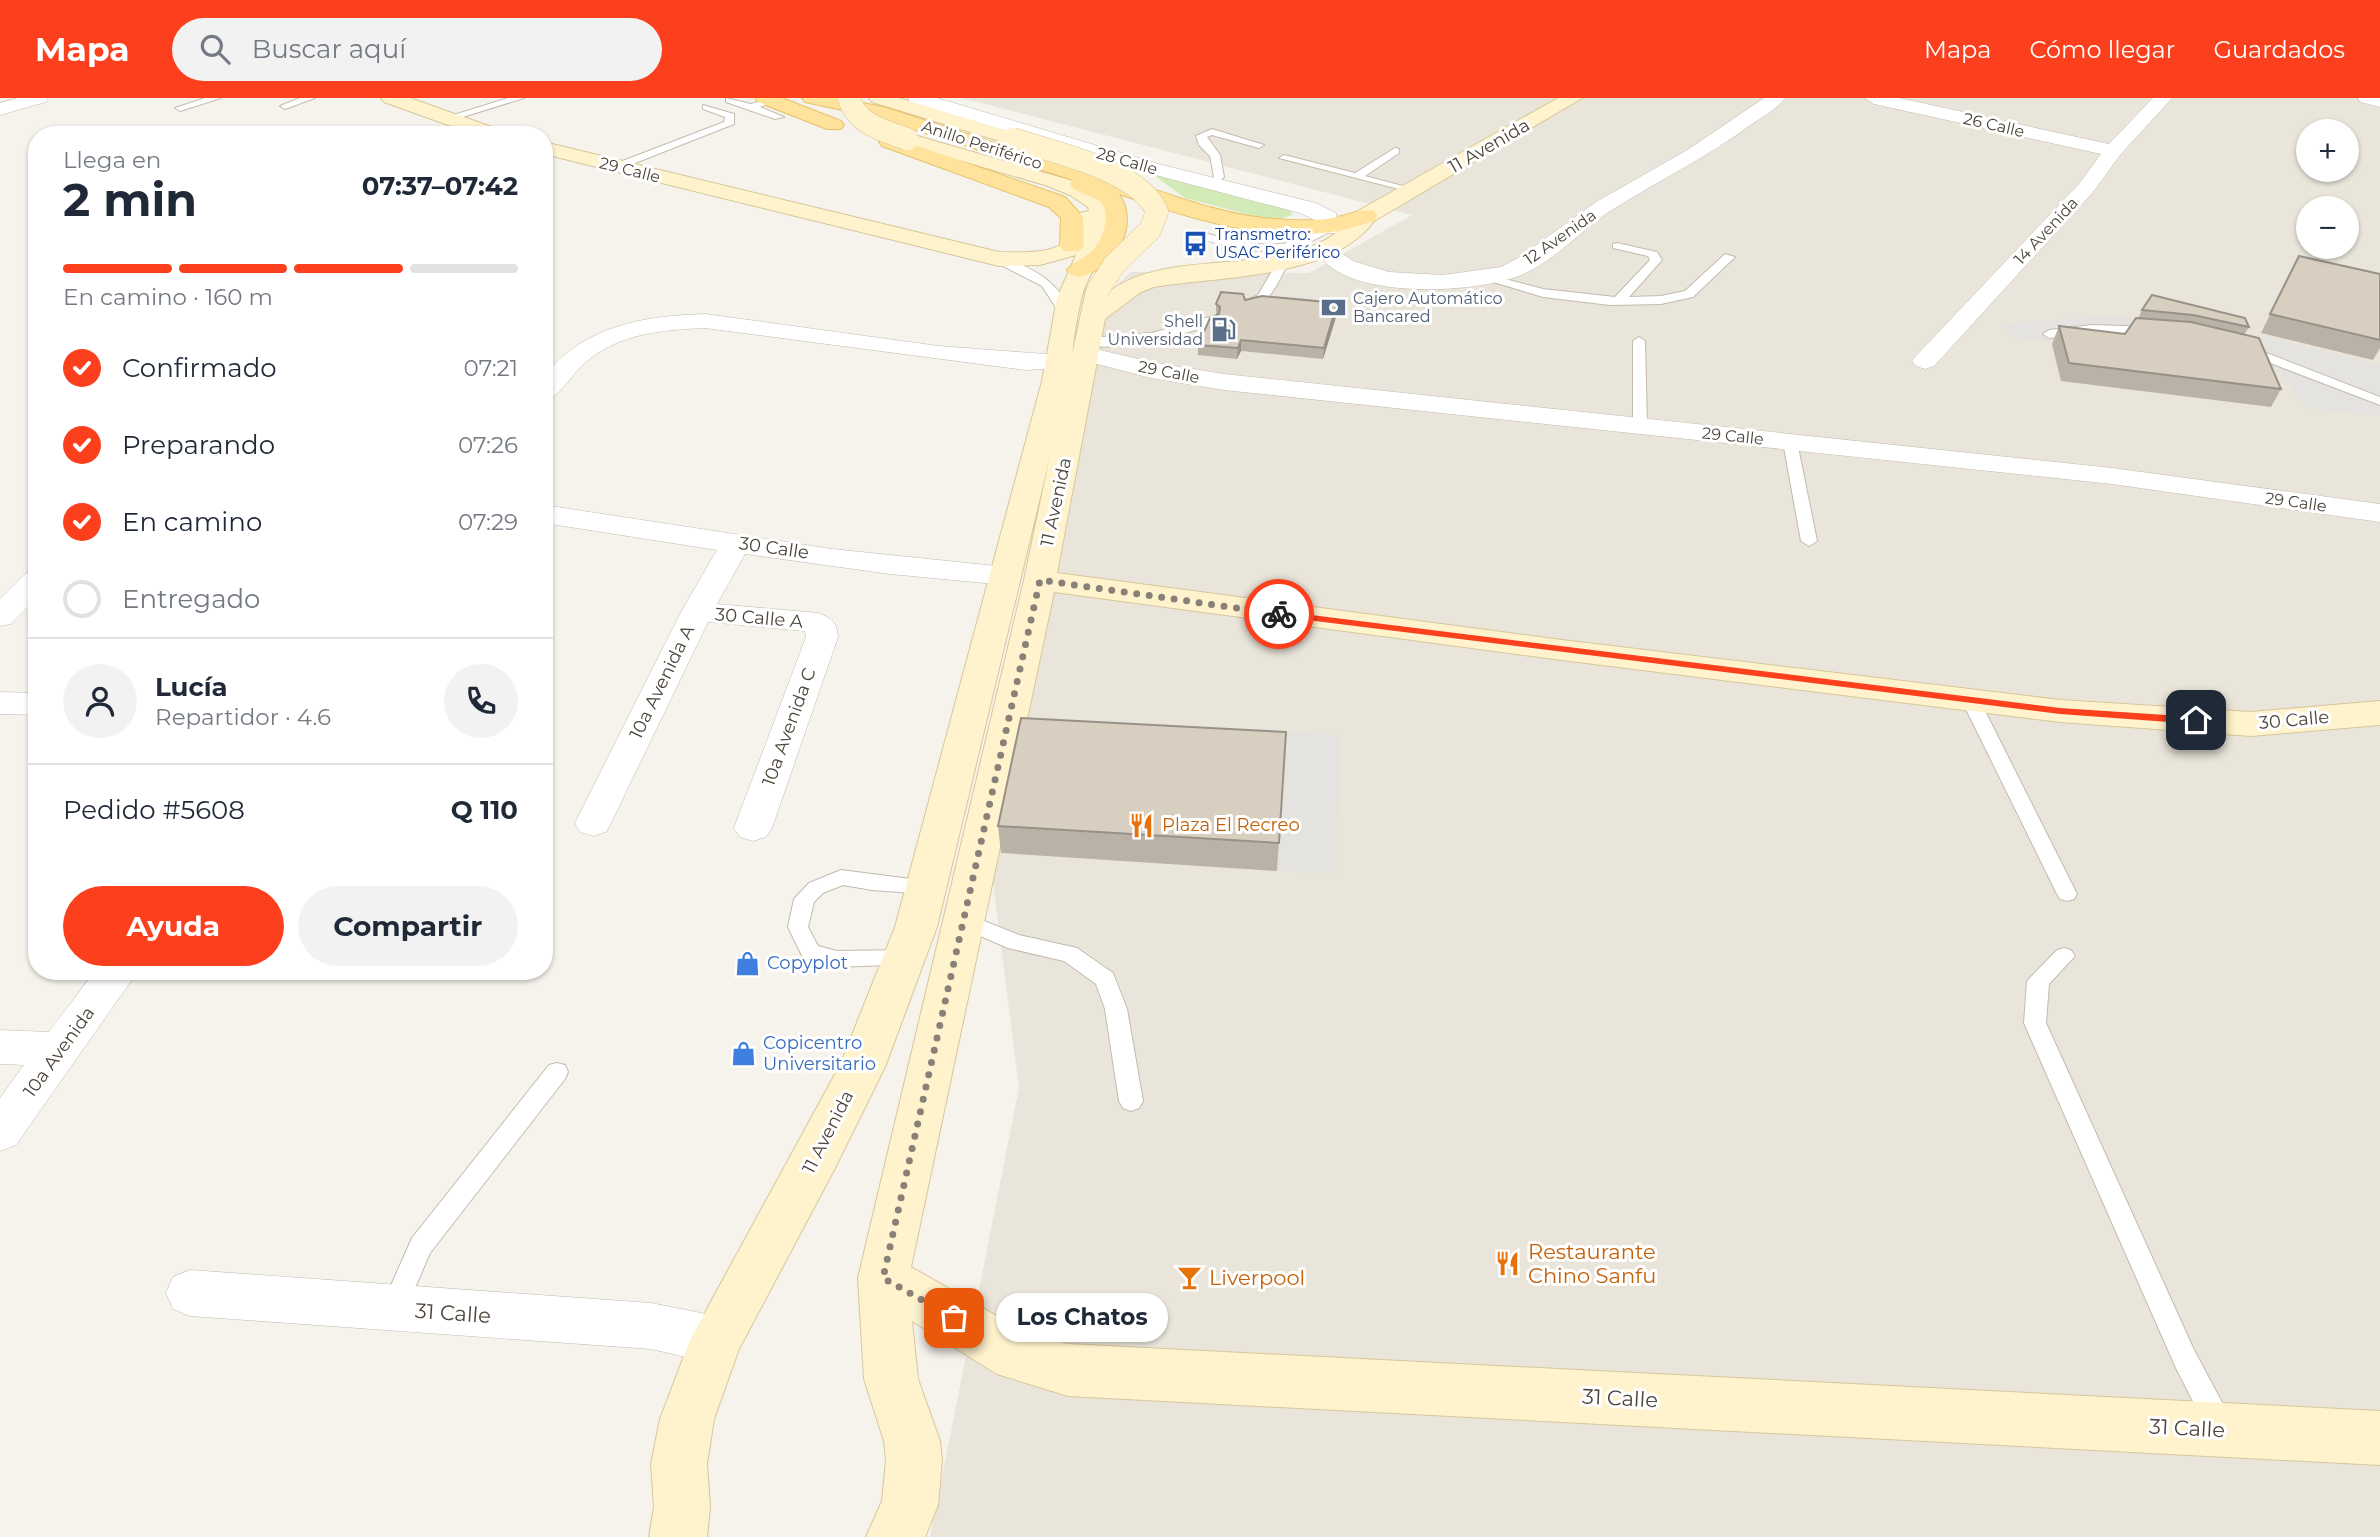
<!DOCTYPE html>
<html lang="es">
<head>
<meta charset="utf-8">
<style>
	:root { --surface:#fff; --page:#f2f2f3; --text:#1f2937; --muted:#747a83; --line:#e0e1e3; --accent:#fc3f1d }
	body { margin:0; font-family:Montserrat,sans-serif; background:var(--page); color:var(--text); height:100vh; display:flex; flex-direction:column; font-size:26px; white-space:nowrap }
	* { box-sizing:border-box; margin:0 }
	p { font-size:23px; color:var(--muted) }
	.icon { flex:none; width:38px; height:38px; fill:none; stroke:currentColor; stroke-width:2; stroke-linecap:round; stroke-linejoin:round }
	.map { position:relative; flex:1; overflow:hidden }
	.panel { position:absolute; left:28px; top:28px; width:525px; height:854px; display:flex; flex-direction:column; background:var(--surface); border-radius:28px; box-shadow:0 2px 5px #0004 }
	.panel>* { flex:none }
	.buttons { position:absolute; left:2296px; top:21px; display:grid; gap:14px }
	.buttons a { display:grid; place-items:center; width:63px; height:63px; border-radius:50%; background:var(--surface); box-shadow:0 2px 5px #0004; font-size:35px }
	.pin { position:absolute; display:grid; place-items:center; width:60px; height:60px; color:#fff; margin:-30px; border-radius:14px; box-shadow:0 4px 10px #0006 }
	.courier { position:absolute; display:grid; place-items:center; width:70px; height:70px; margin:-35px; border:5px solid #fc3f1d; border-radius:50%; background:#fff; color:#222; box-shadow:0 2px 9px #0007 }
	.bubble { position:absolute; height:49px; border-radius:24px; background:var(--surface); box-shadow:0 2px 5px #0004; font-size:23px; font-weight:700; line-height:49px; text-align:center }
	.head em { font-style:normal; font-weight:700 }
	.head div { display:flex; flex-direction:column-reverse }
	.head { display:flex; align-items:center; justify-content:space-between; height:119px; padding:0 35px }
	h1 { font-size:46px; font-weight:700; line-height:52px }
	.bar { display:grid; grid-template-columns:repeat(4,1fr); gap:10px 7px; align-content:center; height:84px; padding:0 35px }
	.bar i { height:9px; border-radius:5px; background:var(--line) }
	.bar .active { background:var(--accent) }
	.bar p { grid-column:span 4 }
	.line { display:flex; align-items:center; gap:18px; padding:0 35px; border-top:2px solid var(--line) }
	.line div { flex:1 }
	.round { display:grid; place-items:center; flex:none; width:74px; height:74px; border-radius:37px; background:var(--page) }
	ol { padding:0 35px; list-style:none }
	li { display:flex; align-items:center; gap:21px; height:77px }
	li p { margin-inline-start:auto }
	li .icon { padding:7px; border-radius:50%; background:var(--accent); color:#fff; stroke-width:4 }
	li:last-child { color:var(--muted) }
	li i { width:38px; height:38px; border:4px solid var(--line); border-radius:50% }
	.action { display:flex; gap:14px; margin-top:auto; padding:14px 35px }
	.action a { flex:1; height:80px; border-radius:42px; background:var(--accent); color:#fff; font-size:28px; font-weight:700; line-height:80px; text-align:center }
	.action a+a { background:var(--page); color:var(--text) }
	header { display:flex; align-items:center; gap:42px; box-sizing:border-box; height:98px; padding:0 35px; background:var(--accent); color:#fff }
	header strong { font-size:33px }
	nav { display:flex; gap:38px; margin-inline-start:auto; font-size:24px }
	.search { width:490px; height:63px; background:var(--page); display:flex; align-items:center; gap:18px; box-sizing:border-box; padding:0 24px; border-radius:38px; color:var(--muted); font-size:26px }
	.map>svg:first-child { display:block }
	.residential { fill:#eae5da; fill-rule:evenodd }
	.green { fill:#d2eab5 }
	.parking { fill:#e5e3e0 }
	.lines { fill:none; stroke-linecap:round; stroke-linejoin:round }
	.lane-casing { stroke:#c2bbae; stroke-width:2 }
	.street-casing { stroke:#c2bbae; stroke-width:1 }
	.secondary-casing { stroke:#d6c79b; stroke-width:2 }
	.primary-casing { stroke:#e6c16a; stroke-width:2 }
	.lane { fill:#fff; fill-rule:evenodd }
	.street { fill:#fff; fill-rule:evenodd }
	.secondary { fill:#fff3cd; fill-rule:evenodd }
	.primary { fill:#ffe39c; fill-rule:evenodd }
	.secondary-bridge-casing { stroke:#d6c79b; stroke-width:23; stroke-linecap:butt }
	.secondary-bridge { stroke:#fff3cd; stroke-width:22 }
	.wall { fill:#bab2a6 }
	.shaded-wall { fill:#979187 }
	.building { fill:#d8cfc1; stroke:#979187; stroke-width:2 }
	.route { fill:#fc3f1d }
	.done { stroke:#878178; stroke-width:7; stroke-dasharray:0 12.6 }
	.labels { text-anchor:middle; dominant-baseline:central; stroke-width:6; stroke-linejoin:round; paint-order:stroke }
	.far-street-label { font-size:16px; fill:#4b4439; stroke:#fff }
	.far-transit-label { font-size:16px; fill:#164399; stroke:#fff; text-anchor:start }
	.far-service-label { font-size:16px; fill:#4e5e75; stroke:#fff; text-anchor:start }
	.street-label { font-size:18px; fill:#4b4439; stroke:#fff }
	.food-label { font-size:18px; fill:#c56008; stroke:#fff; text-anchor:start }
	.shop-label { font-size:18px; fill:#366cbe; stroke:#fff; text-anchor:start }
	.near-food-label { font-size:21px; fill:#c56008; stroke:#fff; text-anchor:start }
	.near-street-label { font-size:21px; fill:#4b4439; stroke:#fff }
</style>
</head>
<body>
<header>
<strong>Mapa</strong>
<div class="search"><svg class="icon" aria-label="search" viewBox="0 0 24 24"><circle cx="10" cy="10" r="6"/><path d="M15 15l6 6"/></svg>Buscar aquí</div>
<nav><a>Mapa</a><a>Cómo llegar</a><a>Guardados</a></nav>
</header>
<div class="map">
<svg width="2380" height="1439" viewBox="0 0 2380 1439">
	<rect width="100%" height="100%" fill="#f6f3ec"/>
	<path class="residential" d="M 962,0 L 2380,0 L 2380,1439 L 930,1439 L 1019,990 L 993,785 L 1106,197 L 1131,174 L 1309,175 L 1412,117 ZM 2308,33 L 2347,33 L 2347,72 L 2308,72 ZM 2308,110 L 2347,110 L 2347,149 L 2308,149 Z"/>
	<polygon class="green" points="1132,69 1261,102 1292,114 1292,117 1274,123 1185,100 1155,78"/>
	<g class="parking">
		<polygon points="2118,217 2213,240 2223,229 2380,267 2380,318 2305,310 2279,270 2012,239 2001,226"/>
		<polygon points="1031,620 1340,637 1337,776 1277,773 1284,662 1024,647"/>
	</g>
	<g class="lines">
		<defs>
			<g id="lane">
				<polygon points="205,0 221,0 180,13 175,10"/>
				<polygon points="300,0 315,0 285,11 280,8"/>
				<polygon points="508,0 524,0 450,23 441,21"/>
				<polygon points="726,0 751,6 772,0 772,4 760,9 784,19 775,21 726,4"/>
				<polygon points="703,7 734,16 734,26 620,71 612,71 612,67 724,24 725,19 703,11"/>
				<polygon points="463,24 467,25 467,29 446,37 431,37"/>
				<polygon points="1212,31 1264,47 1259,50 1212,37 1207,39 1220,57 1224,79 1214,89 1209,86 1214,79 1210,58 1199,47 1196,38"/>
				<polygon points="1395,50 1399,51 1399,55 1365,78 1414,91 1414,95 1279,60 1284,57 1355,75"/>
				<path d="M 1328,127 L 1334,130 L 1332,132 C 1297,155 1264,157 1224,147 C 1215,145 1205,143 1198,138 L 1204,135 C 1234,142 1267,153 1298,142 C 1309,138 1317,130 1328,127 Z"/>
				<polygon points="1617,145 1657,154 1662,162 1629,199 1661,198 1685,193 1725,156 1735,159 1693,199 1661,206 1610,207 1543,199 1480,180 1486,176 1543,191 1615,199 1650,162 1648,158 1613,150 1613,146"/>
				<path d="M 995,158 L 1003,158 C 1033,172 1057,181 1070,213 L 1068,216 L 1060,216 L 1042,188 L 995,164 Z"/>
				<path d="M 1279,161 L 1289,164 C 1279,181 1268,213 1245,210 L 1245,204 L 1258,197 Z"/>
				<path d="M 1213,218 L 1217,219 L 1217,225 C 1194,234 1101,259 1083,244 L 1089,240 L 1152,235 Z"/>
				<polygon points="2092,227 2153,229 2159,233 2153,237 2092,235 2049,240 2043,236 2049,232"/>
				<polygon points="1639,239 1645,243 1647,328 1640,332 1633,328 1633,243"/>
				<polygon points="2241,245 2380,299 2380,307 2236,252 2236,246"/>
				<polygon points="1790,340 1797,344 1817,443 1809,448 1801,443 1783,344"/>
				<polygon points="1971,597 1980,603 2077,796 2074,801 2067,803 2060,801 2057,796 1962,603"/>
				<polygon points="841,772 934,784 937,789 934,794 927,796 872,792 843,787 823,795 814,804 808,829 818,848 837,853 905,852 912,854 916,860 912,866 837,869 803,860 788,829 794,801 809,785"/>
				<polygon points="964,815 1019,837 1077,850 1113,875 1127,911 1143,1003 1139,1010 1131,1013 1123,1010 1119,1003 1105,911 1096,886 1064,863 1008,850 957,828 954,823 957,818"/>
				<polygon points="2064,850 2071,852 2075,858 2049,886 2046,925 2194,1252 2233,1325 2229,1335 2219,1338 2209,1335 2176,1270 2024,925 2027,883 2057,852"/>
				<polygon points="557,965 565,967 568,974 565,981 430,1155 403,1218 394,1222 385,1218 381,1210 412,1140 549,967"/>
			</g>
			<g id="street">
				<polygon points="18,0 48,0 46,4 0,17 0,5"/>
				<polygon points="908,0 937,0 1162,67 1316,105 1336,115 1339,130 1336,135 1320,135 1317,123 1300,115 1148,75 910,4"/>
				<path d="M 1764,0 L 1785,0 C 1777,11 1763,18 1752,26 C 1706,60 1655,84 1607,115 C 1578,135 1550,167 1516,179 C 1471,195 1350,202 1319,157 L 1322,143 L 1338,143 L 1341,155 L 1353,163 L 1389,174 L 1443,177 L 1501,169 L 1520,159 L 1596,104 L 1689,51 Z"/>
				<polygon points="1865,0 1899,0 2109,46 2153,0 2172,0 2120,57 2093,94 1934,268 1925,271 1916,268 1912,263 1916,258 2079,86 2101,56 1874,6"/>
				<polygon points="2358,0 2380,0 2380,9 2360,4"/>
				<path d="M 705,216 L 939,248 L 1058,257 L 1067,260 L 1071,265 L 1067,270 L 1025,272 L 705,230 C 663,232 621,235 587,263 C 572,274 562,298 544,303 L 544,278 C 585,227 644,218 705,216 Z"/>
				<polygon points="1087,249 1151,264 1224,276 2112,370 2380,406 2380,424 2112,386 1224,292 1151,280 1078,261 1075,256 1078,251"/>
				<path d="M 544,407 L 832,451 L 1006,469 L 1017,472 L 1021,478 L 1017,484 L 1006,487 L 890,476 L 745,456 L 717,506 L 819,515 C 832,521 837,524 838,539 L 772,730 L 766,739 L 753,743 L 740,739 L 734,730 L 806,539 L 805,533 L 708,524 L 611,725 L 606,734 L 593,738 L 580,734 L 575,725 L 681,514 L 717,452 L 544,425 Z"/>
				<polygon points="37,473 37,500 11,526 0,528 0,501 26,475"/>
				<polygon points="0,594 37,595 37,617 0,616"/>
				<polygon points="95,873 138,873 16,1047 0,1053 0,1000 24,967 0,966 0,932 49,934"/>
				<polygon points="190,1172 651,1205 716,1218 734,1225 741,1242 734,1259 716,1266 651,1251 190,1218 173,1211 166,1195 173,1179"/>
			</g>
			<g id="secondary">
				<polygon points="381,0 410,0 503,33 506,37 476,37 384,4"/>
				<polygon points="869,0 899,0 1020,37 1023,41 1020,45 1006,45 872,4"/>
				<path d="M 1558,0 L 1582,0 L 1374,123 C 1332,181 1219,178 1154,189 L 1141,194 L 1105,221 L 1057,475 L 1562,542 L 2060,602 L 2251,614 L 2380,603 L 2380,627 L 2251,638 L 2060,624 L 1562,562 L 1054,494 L 911,1169 L 1028,1236 L 1068,1246 L 2380,1313 L 2380,1367 L 1068,1298 L 997,1276 L 912,1223 L 918,1281 L 940,1343 L 942,1362 L 938,1407 L 925,1439 L 866,1439 L 882,1403 L 886,1362 L 884,1343 L 864,1281 L 858,1180 L 1024,482 L 1050,358 L 937,829 L 885,969 L 834,1072 L 739,1251 L 714,1321 L 707,1366 L 710,1409 L 707,1439 L 649,1439 L 654,1409 L 651,1366 L 660,1321 L 690,1242 L 840,967 L 895,829 L 1042,283 L 1057,200 L 1076,157 L 1040,167 L 999,168 L 544,56 L 544,44 L 999,154 C 1021,154 1059,158 1072,136 C 1076,129 1076,122 1080,115 L 1089,113 L 1088,109 L 1070,97 L 1045,87 L 900,45 L 897,41 L 900,37 L 914,37 L 1073,83 L 1107,102 C 1124,127 1089,172 1082,198 C 1077,218 1074,237 1072,257 L 1086,192 L 1089,187 L 1098,185 L 1107,187 L 1110,193 C 1179,143 1301,190 1358,113 Z"/>
			</g>
			<g id="primary">
				<polygon points="755,0 782,0 841,23 844,27 841,31 827,31 758,4"/>
				<path d="M 802,0 L 840,0 L 887,10 L 1066,68 C 1133,78 1195,112 1263,120 C 1286,122 1310,124 1332,120 C 1347,118 1360,110 1374,113 L 1377,118 L 1374,123 C 1360,127 1346,132 1332,134 C 1260,143 1186,119 1119,96 C 1141,128 1114,171 1079,179 L 1071,177 L 1067,172 C 1073,164 1082,161 1090,155 C 1103,144 1112,116 1100,103 L 1073,91 L 1070,86 L 1073,82 L 875,19 L 805,4 Z"/>
				<polygon points="889,38 1065,99 1083,119 1084,148 1080,153 1064,153 1060,148 1061,120 1049,109 882,48 879,44 882,40"/>
			</g>
		</defs>
		<use href="#lane" class="lane-casing"/>
		<use href="#street" class="street-casing"/>
		<use href="#secondary" class="secondary-casing"/>
		<use href="#primary" class="primary-casing"/>
		<use href="#lane" class="lane"/>
		<use href="#street" class="street"/>
		<use href="#secondary" class="secondary"/>
		<use href="#primary" class="primary"/>
		<defs>
			<g id="secondary-bridge">
				<path d="M 849,0 C 856,26 884,33 907,41"/>
				<path d="M 1013,41 C 1055,55 1140,72 1157,114 L 1150,132 L 1114,167 L 1098,192"/>
			</g>
		</defs>
		<use href="#secondary-bridge" class="secondary-bridge-casing"/>
		<use href="#secondary-bridge" class="secondary-bridge"/>
	</g>
	<g class="wall">
		<polygon points="2299,158 2380,176 2380,250 2373,262 2261,235"/>
		<polygon points="2152,197 2249,229 2244,237 2281,291 2271,309 2061,283 2052,246 2059,228 2125,236 2138,221 2142,212"/>
		<polygon points="1245,202 1337,216 1323,261 1241,253 1237,261 1198,257 1198,247 1217,217 1216,216 1216,206"/>
		<polygon points="1286,634 1277,773 1001,755 998,728"/>
	</g>
	<g class="shaded-wall">
		<polygon points="1337,205 1337,216 1323,261 1324,250"/>
		<polygon points="1241,242 1241,253 1237,261 1238,250"/>
	</g>
	<g class="building">
		<polygon points="2299,158 2380,176 2380,242 2270,216"/>
		<polygon points="1221,194 1243,196 1245,202 1262,198 1337,205 1324,250 1241,242 1238,250 1198,247 1210,220 1219,216 1220,209 1216,206"/>
		<polygon points="2152,197 2245,220 2249,229 2193,217 2142,212"/>
		<polygon points="2136,220 2191,224 2259,240 2281,291 2069,265 2059,228 2125,236"/>
		<polygon points="1021,620 1286,634 1279,745 998,728"/>
	</g>
	<polygon class="route" points="1279,513 2060,610 2196,619 2202,622 2196,626 2060,616 1275,518 1275,514"/>
	<g class="lines">
		<polyline class="done" points="954,1220 883,1180 1040,482 1279,516"/>
	</g>
	<defs>
		<symbol id="bus-bare" viewBox="-9 -9 18 18"><path d="M-5-6H5V4H4V6H2V4H-2V6H-4V4H-5ZM-3.5-4V0h7V-4ZM-3.5 1.2v1.5H-2V1.2ZM2 1.2v1.5H3.5V1.2Z" fill="#1a4fb4" stroke="#fff" stroke-width="2.5" paint-order="stroke"/></symbol>
		<symbol id="bank-bare" viewBox="-9 -9 18 18"><path d="M-6-4H6V4H-6ZM0-2.3a2.3 2.3 0 1 0 0 4.6a2.3 2.3 0 1 0 0-4.6Z" fill="#5c6f8a" stroke="#fff" stroke-width="2.5" paint-order="stroke"/></symbol>
		<symbol id="fuel-bare" viewBox="-9 -9 18 18"><path d="M-5.5-6h7V0h2V4h1.3V-2.5L3-4.5l.8-.8L6-3V5H2.5V1h-1V6h-7ZM-4.2-4.7v3.2H.2V-4.7Z" fill="#5c6f8a" stroke="#fff" stroke-width="2.5" paint-order="stroke"/></symbol>
		<symbol id="restaurant-bare" viewBox="-9 -9 18 18"><path d="M-5-6h1v4h1v-4h1v4h1v-4h1v5L-1.5 .5V6h-2V.5L-5-1ZM5-6V6H3V1.5H1.5Q1.5-4 5-6Z" fill="#e8710a" stroke="#fff" stroke-width="2.5" paint-order="stroke"/></symbol>
		<symbol id="shop-bare" viewBox="-9 -9 18 18"><path d="M-5-2.5h2.3a2.7 3.5 0 0 1 5.4 0H5L5.5 6h-11ZM-1.5-2.5h3a1.5 2.3 0 0 0-3 0Z" fill="#3f7fe0" stroke="#fff" stroke-width="2.5" paint-order="stroke"/></symbol>
		<symbol id="bar-bare" viewBox="-9 -9 18 18"><path d="M-6-5H6L.8 .8V4.5H3.5V6h-7V4.5H-.8V.8Z" fill="#e8710a" stroke="#fff" stroke-width="2.5" paint-order="stroke"/></symbol>
	</defs>
	<g fill-rule="evenodd">
		<use href="#bus-bare" x="1178" y="128" width="35" height="35"/>
		<use href="#bank-bare" x="1316" y="192" width="35" height="35"/>
		<use href="#fuel-bare" x="1206" y="214" width="35" height="35"/>
		<use href="#restaurant-bare" x="1124" y="710" width="35" height="35"/>
		<use href="#shop-bare" x="730" y="848" width="35" height="35"/>
		<use href="#shop-bare" x="726" y="938" width="35" height="35"/>
		<use href="#restaurant-bare" x="1490" y="1148" width="35" height="35"/>
		<use href="#bar-bare" x="1172" y="1162" width="35" height="35"/>
	</g>
	<g class="labels">
		<g class="far-street-label">
			<text transform="translate(1994 27) rotate(13)">26 Calle</text>
			<text transform="translate(982 47) rotate(18)">Anillo Periférico</text>
			<text transform="translate(1127 63) rotate(16)">28 Calle</text>
			<text transform="translate(630 72) rotate(14)">29 Calle</text>
			<text transform="translate(2046 133) rotate(-47)">14 Avenida</text>
			<text transform="translate(1560 139) rotate(-35)">12 Avenida</text>
			<text transform="translate(1169 274) rotate(11)">29 Calle</text>
			<text transform="translate(1733 338) rotate(6)">29 Calle</text>
			<text transform="translate(2296 404) rotate(8)">29 Calle</text>
		</g>
		<g class="far-transit-label">
			<text x="1215" y="136">Transmetro:<tspan x="1215" dy="18">USAC Periférico</tspan></text>
		</g>
		<g class="far-service-label">
			<text x="1353" y="200">Cajero Automático<tspan x="1353" dy="18">Bancared</tspan></text>
			<text x="1203" y="223" text-anchor="end">Shell<tspan x="1203" dy="18">Universidad</tspan></text>
		</g>
		<g class="street-label">
			<text transform="translate(1489 48) rotate(-30)">11 Avenida</text>
			<text transform="translate(1056 404) rotate(-78)">11 Avenida</text>
			<text transform="translate(774 450) rotate(8)">30 Calle</text>
			<text transform="translate(759 520) rotate(5)">30 Calle A</text>
			<text transform="translate(662 584) rotate(-64)">10a Avenida A</text>
			<text transform="translate(2294 622) rotate(-5)">30 Calle</text>
			<text transform="translate(789 629) rotate(-70)">10a Avenida C</text>
			<text transform="translate(59 954) rotate(-54)">10a Avenida</text>
			<text transform="translate(828 1034) rotate(-63)">11 Avenida</text>
		</g>
		<g class="food-label">
			<text x="1162" y="727">Plaza El Recreo</text>
		</g>
		<g class="shop-label">
			<text x="767" y="865">Copyplot</text>
			<text x="763" y="945">Copicentro<tspan x="763" dy="21">Universitario</tspan></text>
		</g>
		<g class="near-food-label">
			<text x="1528" y="1153">Restaurante<tspan x="1528" dy="24">Chino Sanfu</tspan></text>
			<text x="1209" y="1179">Liverpool</text>
		</g>
		<g class="near-street-label">
			<text transform="translate(453 1215) rotate(4)">31 Calle</text>
			<text transform="translate(1620 1300) rotate(3)">31 Calle</text>
			<text transform="translate(2187 1330) rotate(3)">31 Calle</text>
		</g>
	</g>
</svg>
<div class="buttons">
<a>+</a>
<a>−</a>
</div>
<div class="pin" style="left:954px;top:1220px;background:#ea580c"><svg class="icon" aria-label="bag" viewBox="0 0 24 24"><path d="M5 8h14l-1 12H6zM9 8a3 3 0 0 1 6 0"/></svg></div>
<div class="pin" style="left:2196px;top:622px;background:#1f2937"><svg class="icon" aria-label="home" viewBox="0 0 24 24"><path d="M3 11l9-7 9 7M6 9v11h12V9"/></svg></div>
<div class="courier" style="left:1279px;top:516px"><svg class="icon" aria-label="bike" viewBox="0 0 24 24"><circle cx="6" cy="16" r="4"/><circle cx="18" cy="16" r="4"/><path d="M6 16l4-8h5l3 8M10 8l3 8H6M13 5h3"/></svg></div>
<div class="bubble" style="left:996px;top:1195px;width:172px">Los Chatos</div>
<section class="panel">
<div class="head"><div><h1>2 min</h1><p>Llega en</p></div><em>07:37–07:42</em></div>
<div class="bar"><i class="active"></i><i class="active"></i><i class="active"></i><i></i><p>En camino · 160 m</p></div>
<ol>
<li><svg class="icon" aria-label="check" viewBox="0 0 24 24"><path d="M5 12l5 5 9-10"/></svg>Confirmado<p>07:21</p></li>
<li><svg class="icon" aria-label="check" viewBox="0 0 24 24"><path d="M5 12l5 5 9-10"/></svg>Preparando<p>07:26</p></li>
<li><svg class="icon" aria-label="check" viewBox="0 0 24 24"><path d="M5 12l5 5 9-10"/></svg>En camino<p>07:29</p></li>
<li><i></i>Entregado</li>
</ol>
<div class="line" style="height:126px"><a class="round"><svg class="icon" aria-label="person" viewBox="0 0 24 24"><circle cx="12" cy="8" r="4"/><path d="M4 21q1-7 8-7t8 7"/></svg></a><div><b>Lucía</b><p>Repartidor · 4.6</p></div><a class="round"><svg class="icon" aria-label="phone" viewBox="0 0 24 24"><path d="M5 4h4l2 5-3 2q2 4 5 5l2-3 5 2v4C11 20 4 13 5 4z"/></svg></a></div>
<div class="line" style="height:91px"><div>Pedido #5608</div><b>Q 110</b></div>
<div class="action"><a>Ayuda</a><a>Compartir</a></div>
</section>
</div>
</body>
</html>
